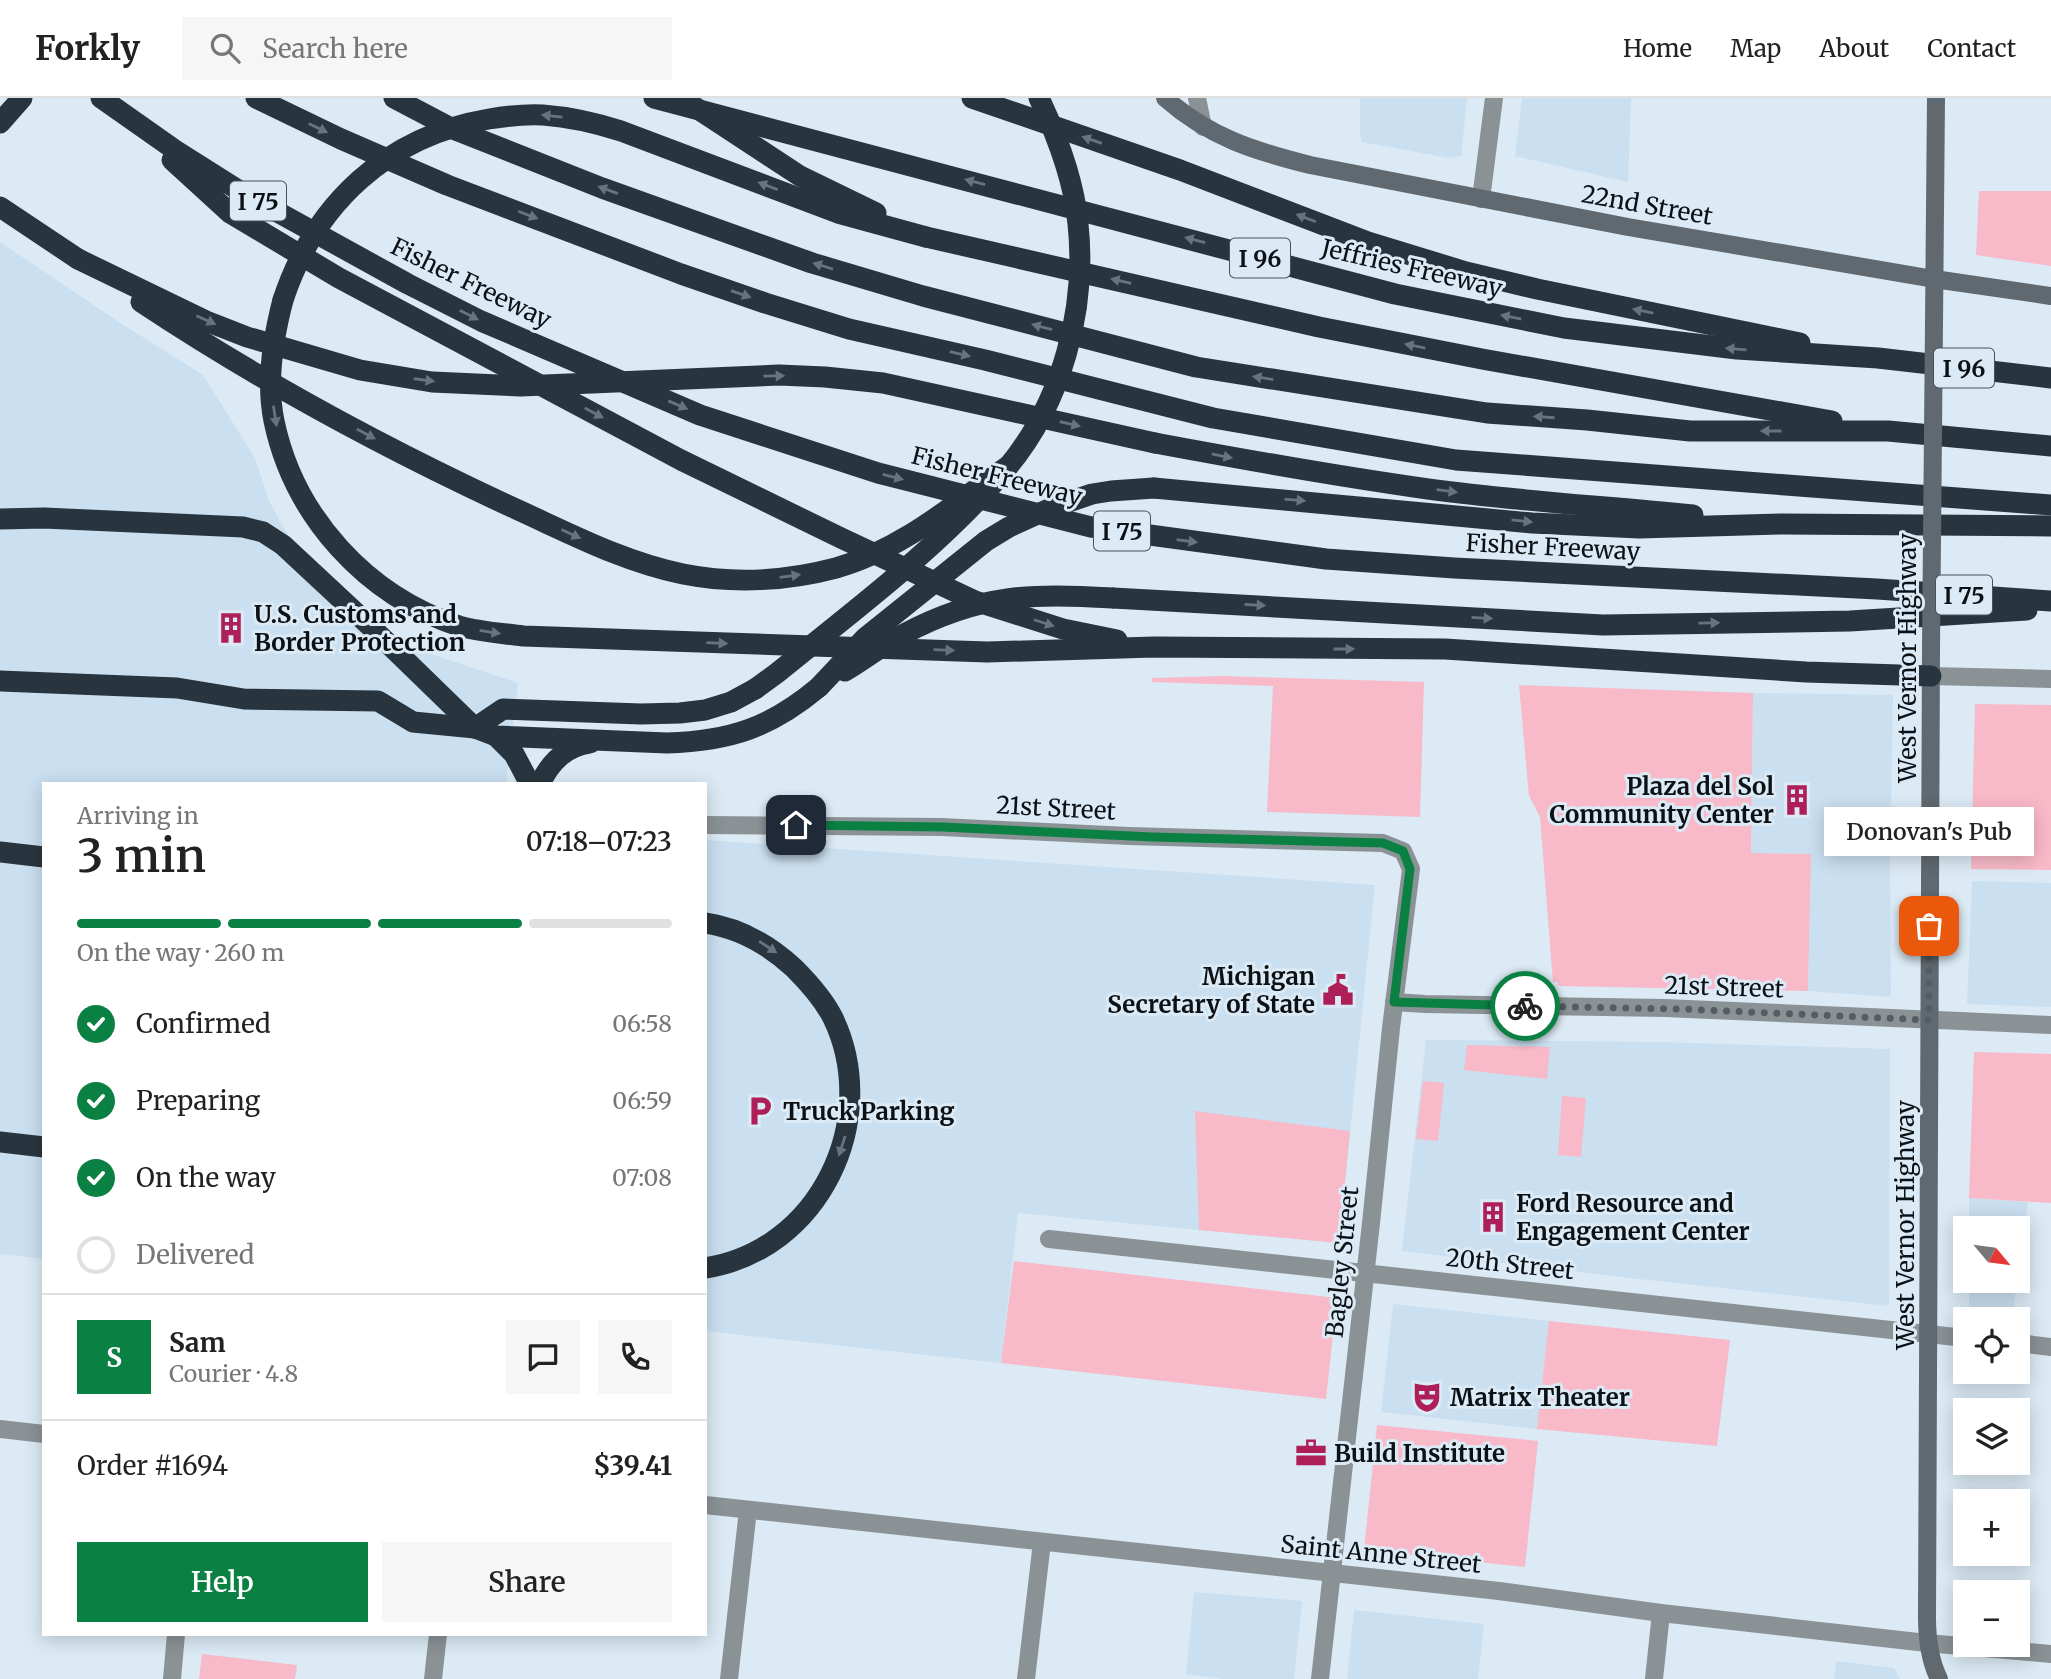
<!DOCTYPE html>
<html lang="en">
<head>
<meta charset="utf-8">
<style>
	:root { --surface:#fff; --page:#f6f6f6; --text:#222; --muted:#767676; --line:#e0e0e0; --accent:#0b8043 }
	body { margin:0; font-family:Merriweather,serif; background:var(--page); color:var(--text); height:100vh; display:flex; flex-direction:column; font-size:26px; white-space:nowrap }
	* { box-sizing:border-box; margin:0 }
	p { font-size:23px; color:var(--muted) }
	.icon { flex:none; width:38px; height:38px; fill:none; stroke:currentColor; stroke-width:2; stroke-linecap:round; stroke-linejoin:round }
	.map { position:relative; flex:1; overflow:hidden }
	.sheet { position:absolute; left:42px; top:684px; width:665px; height:854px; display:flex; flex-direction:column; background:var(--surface); border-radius:0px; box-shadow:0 4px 18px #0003 }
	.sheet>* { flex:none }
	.needle { width:46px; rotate:119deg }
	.controls { position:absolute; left:1953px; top:1118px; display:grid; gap:14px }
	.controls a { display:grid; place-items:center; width:77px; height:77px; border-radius:0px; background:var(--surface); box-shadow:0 4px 18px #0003; font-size:35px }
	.pin { position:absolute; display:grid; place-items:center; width:60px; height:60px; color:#fff; margin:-30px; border-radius:14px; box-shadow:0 4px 10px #0006 }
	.courier { position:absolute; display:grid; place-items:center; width:70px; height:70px; margin:-35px; border:5px solid #0b8043; border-radius:50%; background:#fff; color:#222; box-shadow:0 2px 9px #0007 }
	.bubble { position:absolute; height:49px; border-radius:0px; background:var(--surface); box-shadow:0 4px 18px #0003; font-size:23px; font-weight:600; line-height:49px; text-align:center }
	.overview em { font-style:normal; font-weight:600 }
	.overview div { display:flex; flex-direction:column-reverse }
	.overview { display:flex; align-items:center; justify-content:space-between; height:119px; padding:0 35px }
	h1 { font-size:46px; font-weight:600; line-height:52px }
	.bar { display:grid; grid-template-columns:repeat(4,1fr); gap:10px 7px; align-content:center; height:84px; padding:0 35px }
	.bar i { height:9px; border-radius:5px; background:var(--line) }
	.bar .selected { background:var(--accent) }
	.bar p { grid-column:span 4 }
	.line { display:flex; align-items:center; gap:18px; padding:0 35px; border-top:2px solid var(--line) }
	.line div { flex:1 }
	.round { display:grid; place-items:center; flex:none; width:74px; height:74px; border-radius:0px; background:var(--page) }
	ol { padding:0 35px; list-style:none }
	li { display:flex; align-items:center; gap:21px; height:77px }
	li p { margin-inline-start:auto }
	li .icon { padding:7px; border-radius:50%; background:var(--accent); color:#fff; stroke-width:4 }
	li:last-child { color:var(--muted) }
	li i { width:38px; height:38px; border:4px solid var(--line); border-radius:50% }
	.button { display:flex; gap:14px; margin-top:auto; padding:14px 35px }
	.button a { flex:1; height:80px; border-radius:0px; background:var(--accent); color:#fff; font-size:28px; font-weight:600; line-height:80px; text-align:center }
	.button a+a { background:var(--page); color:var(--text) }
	header { display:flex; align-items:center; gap:42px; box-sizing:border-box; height:98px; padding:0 35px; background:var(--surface); border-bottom:2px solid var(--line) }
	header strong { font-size:33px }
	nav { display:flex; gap:38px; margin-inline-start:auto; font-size:24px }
	.search { width:490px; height:63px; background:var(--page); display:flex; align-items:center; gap:18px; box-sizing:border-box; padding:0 24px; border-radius:0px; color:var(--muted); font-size:26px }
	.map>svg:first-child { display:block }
	.built { fill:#cadff0 }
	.green { fill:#f8b9c8 }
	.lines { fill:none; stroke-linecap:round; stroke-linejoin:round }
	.street { stroke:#8b9296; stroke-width:18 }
	.secondary { stroke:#606970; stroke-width:18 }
	.highway { stroke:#29353e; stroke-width:21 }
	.secondary-bridge { stroke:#606970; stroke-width:18 }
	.highway-bridge { stroke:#29353e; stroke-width:21 }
	.oneway { fill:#67747e }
	.done { stroke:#545d63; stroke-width:7; stroke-dasharray:0 12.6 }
	.route { stroke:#0b8043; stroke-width:9 }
	.labels { text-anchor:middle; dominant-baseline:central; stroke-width:6; stroke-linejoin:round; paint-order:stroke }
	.shield { fill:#dbeaf5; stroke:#4a5258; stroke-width:2 }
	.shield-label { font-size:23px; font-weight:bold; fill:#0c1115 }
	.street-label { font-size:24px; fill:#0c1115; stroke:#dbeaf5 }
	.poi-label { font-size:24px; font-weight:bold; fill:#0c1115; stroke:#dbeaf5; text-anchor:start }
</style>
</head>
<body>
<header>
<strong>Forkly</strong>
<div class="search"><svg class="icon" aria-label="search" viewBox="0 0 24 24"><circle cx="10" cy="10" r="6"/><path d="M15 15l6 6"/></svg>Search here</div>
<nav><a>Home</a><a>Map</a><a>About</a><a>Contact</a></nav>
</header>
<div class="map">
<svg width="2051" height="1581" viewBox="0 0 2051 1581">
	<rect width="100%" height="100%" fill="#dbeaf5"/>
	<g class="built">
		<polygon points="1360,0 1467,0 1461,58 1449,60 1362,44 1360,37"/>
		<polygon points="1522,0 1631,0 1628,84 1515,58"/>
		<polygon points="0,144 122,226 203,277 255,360 269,403 285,432 298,450 389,533 413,550 518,585 506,686 44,686 44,1161 0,1156"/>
		<polygon points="1753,595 1893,597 1890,757 1891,899 1808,893 1811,756 1751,755"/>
		<polygon points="705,742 1375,787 1339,1145 1018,1115 1001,1265 705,1233"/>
		<polygon points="1972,783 2051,785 2051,909 1967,906"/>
		<polygon points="1426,942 1659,944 1890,951 1889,1208 1630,1180 1402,1153"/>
		<polygon points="1969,1100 2028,1104 2018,1180 2018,1130 1969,1130"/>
		<polygon points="1969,1183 2017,1183 2012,1221 1969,1216"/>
		<polygon points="1393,1206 1549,1223 1537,1331 1381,1314"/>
		<polygon points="1194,1494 1302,1503 1294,1581 1223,1581 1186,1576"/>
		<polygon points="1354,1512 1484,1526 1478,1581 1347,1581"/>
		<polygon points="1836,1563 1894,1570 1900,1581 1834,1581"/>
	</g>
	<g class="green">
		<polygon points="1979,93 2051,93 2051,168 1976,157"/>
		<polygon points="1222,578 1424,584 1420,719 1267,714 1273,588 1152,584 1152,580"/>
		<polygon points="1519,587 1753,595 1751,755 1811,756 1808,893 1558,888 1558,884 1553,884 1540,719 1529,698"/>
		<polygon points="1975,606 2051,607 2051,772 1971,771"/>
		<polygon points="1467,947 1550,949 1547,981 1464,972"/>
		<polygon points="1974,954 2051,956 2051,1105 1969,1100"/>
		<polygon points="1423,983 1444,985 1438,1043 1416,1041"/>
		<polygon points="1562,998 1586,1000 1581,1059 1558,1057"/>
		<polygon points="1195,1013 1350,1033 1339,1145 1199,1132"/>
		<polygon points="1014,1163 1337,1200 1326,1301 1001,1265"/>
		<polygon points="1549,1223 1730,1242 1717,1348 1537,1331"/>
		<polygon points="1377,1327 1538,1343 1525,1469 1364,1452"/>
		<polygon points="202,1556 297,1567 295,1581 199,1581"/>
	</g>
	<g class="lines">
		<g class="street">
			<polyline points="1197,0 1203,29"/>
			<polyline points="1481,101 1494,0"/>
			<polyline points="1931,578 2051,581"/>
			<polyline points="705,727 942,729 1129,738 1383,745 1403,753 1411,771 1391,930 1371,1125 1320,1581"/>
			<polyline points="1394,904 1425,906 1665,910 2051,927"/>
			<polyline points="1049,1141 1965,1240"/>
			<polyline points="2018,1245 2051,1249"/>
			<polyline points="0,1331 44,1336"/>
			<polyline points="705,1407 1499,1493 1661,1515 1927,1545 2051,1556"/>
			<polyline points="172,1581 176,1536"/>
			<polyline points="433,1581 438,1536"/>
			<polyline points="729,1581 748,1412"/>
			<polyline points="1026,1581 1042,1444"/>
			<polyline points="1654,1581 1661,1515"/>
		</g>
		<g class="secondary">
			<path d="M 1165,0 C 1209,39 1254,53 1310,67 L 1628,129 L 1934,181 L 2051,198"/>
			<polyline points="1934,226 1936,0"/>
			<path d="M 1931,549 L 1927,1519 C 1927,1540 1929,1561 1939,1581"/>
		</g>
		<g class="highway">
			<polyline points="101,0 175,52 243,95 408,186 481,223 700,317 878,375 1091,429 1326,461 1454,470 1877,491 2051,503"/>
			<polyline points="256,0 341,41 447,87 681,176 765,205 849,231 985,262 1213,320 1456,362 2051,407"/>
			<polyline points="394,0 453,31 602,90 812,165 923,198 1196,269 1487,315 1587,322 1690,333 1888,333 2051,348"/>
			<polyline points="654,0 1395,196 1564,230 1737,251 1878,260 2051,280"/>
			<polyline points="972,0 1180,72 1368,144 1466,174 1537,191 1800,245"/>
			<polyline points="0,25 22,0"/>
			<polyline points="172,62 230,115 339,180 681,362 841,440 975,503 1063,531 1117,542"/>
			<polyline points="0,109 78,161"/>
			<polyline points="926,139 1319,229 1482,261 1832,323"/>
			<path d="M 283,202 C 273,240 266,284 274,323 C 294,419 367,498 459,528 C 480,534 502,535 523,538 L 987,554 L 1154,549 L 1445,551 L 1806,574 L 1931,578"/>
			<path d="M 1155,345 C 1246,362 1336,378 1428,391 C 1516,403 1605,408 1693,417"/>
			<polyline points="1154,390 1532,425 1639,430 1782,426 2051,428"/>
			<polyline points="0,421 44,420 243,429 263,434 283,447 370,528 475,630"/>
			<polyline points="1113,500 1603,527 1850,523 2027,512"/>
			<path d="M 0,583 L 177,590 L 244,601 L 378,603 L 413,624 L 475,630 L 496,638 L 667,645 C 730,643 770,630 819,589"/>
			<polyline points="475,630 503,611 641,616 680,615 705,612 731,604 755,591"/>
			<polyline points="496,638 514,656 530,686"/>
			<path d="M 540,686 C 550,664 565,649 590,645"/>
			<polyline points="0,754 44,759"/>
			<path d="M 705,825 C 740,830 769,847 794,870 C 808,884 824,902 833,920 C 882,1022 819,1153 705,1170"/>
			<polyline points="0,1044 44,1049"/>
		</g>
		<polyline class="secondary-bridge" points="1931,549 1934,226"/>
		<g class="highway-bridge">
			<polyline points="681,0 800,78 876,115"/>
			<polyline points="78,161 206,223 247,239 360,272 432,284 521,288 779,277 825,279 883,285 1155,345"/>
			<path d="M 283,202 C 315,105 388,38 489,21 C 507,18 525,16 543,17 C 570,19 596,25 621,33 L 838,115 L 926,139"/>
			<path d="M 141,204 C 260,283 386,351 516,411 C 571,436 624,464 683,476 C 733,486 787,483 836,470 C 901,452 954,406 1008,368"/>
			<path d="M 845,573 C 865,561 884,546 904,536 C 979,496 1031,495 1113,500"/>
			<polyline points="819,589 865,540 986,443 1009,429 1051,410 1092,396 1111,393 1154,390"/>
			<path d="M 755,591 L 777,575 C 857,510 940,449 1007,370 C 1062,304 1087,211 1078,126 C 1074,82 1058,40 1039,0"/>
		</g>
	</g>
	<defs><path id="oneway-solid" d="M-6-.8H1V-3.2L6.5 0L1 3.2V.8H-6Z" transform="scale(1.75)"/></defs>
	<g class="oneway">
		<use href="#oneway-solid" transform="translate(552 18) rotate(-174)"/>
		<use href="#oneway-solid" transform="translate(318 30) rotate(26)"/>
		<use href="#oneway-solid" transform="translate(1092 42) rotate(-161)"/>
		<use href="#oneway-solid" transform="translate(975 84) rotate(-165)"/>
		<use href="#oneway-solid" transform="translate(768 88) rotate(-159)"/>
		<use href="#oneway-solid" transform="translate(608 92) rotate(-160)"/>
		<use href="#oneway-solid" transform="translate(528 117) rotate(21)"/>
		<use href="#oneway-solid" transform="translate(1306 120) rotate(-159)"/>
		<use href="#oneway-solid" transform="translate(1195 142) rotate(-165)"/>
		<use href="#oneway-solid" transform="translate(823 168) rotate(-163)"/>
		<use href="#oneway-solid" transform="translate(1121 183) rotate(-167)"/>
		<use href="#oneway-solid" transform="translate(741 196) rotate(19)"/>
		<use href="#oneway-solid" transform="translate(1643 213) rotate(-169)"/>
		<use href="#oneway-solid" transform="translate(469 217) rotate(27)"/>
		<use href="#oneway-solid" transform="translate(1511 219) rotate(-169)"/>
		<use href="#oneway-solid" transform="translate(206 222) rotate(24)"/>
		<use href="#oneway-solid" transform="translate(1042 229) rotate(-165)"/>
		<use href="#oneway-solid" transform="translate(1415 248) rotate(-169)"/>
		<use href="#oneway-solid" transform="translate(1736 251) rotate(-175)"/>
		<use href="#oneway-solid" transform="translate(960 256) rotate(13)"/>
		<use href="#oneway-solid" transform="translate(774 278) rotate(-1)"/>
		<use href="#oneway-solid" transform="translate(1263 280) rotate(-171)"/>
		<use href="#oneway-solid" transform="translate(424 282) rotate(8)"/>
		<use href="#oneway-solid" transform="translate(678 307) rotate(23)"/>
		<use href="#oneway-solid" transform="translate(594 315) rotate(28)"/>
		<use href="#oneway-solid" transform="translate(275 318) rotate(81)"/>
		<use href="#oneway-solid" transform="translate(1544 319) rotate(-176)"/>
		<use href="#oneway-solid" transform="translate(1070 326) rotate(13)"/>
		<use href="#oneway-solid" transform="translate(1771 333) rotate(180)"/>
		<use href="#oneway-solid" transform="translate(366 336) rotate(28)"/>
		<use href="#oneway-solid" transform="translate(1222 358) rotate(11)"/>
		<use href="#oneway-solid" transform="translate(893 379) rotate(14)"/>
		<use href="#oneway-solid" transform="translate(1447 393) rotate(7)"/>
		<use href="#oneway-solid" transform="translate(1295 402) rotate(5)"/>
		<use href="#oneway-solid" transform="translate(1522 423) rotate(6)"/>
		<use href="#oneway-solid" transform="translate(571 436) rotate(25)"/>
		<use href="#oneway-solid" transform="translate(1187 443) rotate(8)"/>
		<use href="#oneway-solid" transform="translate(790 478) rotate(-7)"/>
		<use href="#oneway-solid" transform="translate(1255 507) rotate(3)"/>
		<use href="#oneway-solid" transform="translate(1482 520) rotate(3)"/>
		<use href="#oneway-solid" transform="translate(1044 525) rotate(18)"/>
		<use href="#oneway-solid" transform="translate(1709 525) rotate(-1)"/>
		<use href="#oneway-solid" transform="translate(490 534) rotate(9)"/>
		<use href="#oneway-solid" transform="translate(717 545) rotate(2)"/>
		<use href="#oneway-solid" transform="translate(1344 551)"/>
		<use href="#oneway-solid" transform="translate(944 552) rotate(2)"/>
		<use href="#oneway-solid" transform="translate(768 849) rotate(33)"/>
		<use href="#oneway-solid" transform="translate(842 1048) rotate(108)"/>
	</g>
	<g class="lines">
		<polyline class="done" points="1525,908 1681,911 1929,922 1929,828"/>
		<polyline class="route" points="796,727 942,729 1152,739 1383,745 1403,753 1410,771 1394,904 1525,908"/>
	</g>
	<defs>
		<symbol id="building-bare" viewBox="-9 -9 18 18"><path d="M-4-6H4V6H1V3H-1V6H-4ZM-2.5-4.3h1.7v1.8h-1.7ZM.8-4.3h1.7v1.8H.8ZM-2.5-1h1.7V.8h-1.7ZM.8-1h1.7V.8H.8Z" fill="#ae1f58" stroke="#dbeaf5" stroke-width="2.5" paint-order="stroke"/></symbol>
		<symbol id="civic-bare" viewBox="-9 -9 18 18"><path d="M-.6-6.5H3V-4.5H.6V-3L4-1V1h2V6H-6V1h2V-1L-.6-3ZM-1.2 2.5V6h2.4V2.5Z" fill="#ae1f58" stroke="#dbeaf5" stroke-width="2.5" paint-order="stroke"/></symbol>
		<symbol id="parking-bare" viewBox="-9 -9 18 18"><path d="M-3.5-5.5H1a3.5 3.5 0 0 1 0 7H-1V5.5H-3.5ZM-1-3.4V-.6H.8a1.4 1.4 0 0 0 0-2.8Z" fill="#ae1f58" stroke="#dbeaf5" stroke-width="2.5" paint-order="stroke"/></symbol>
		<symbol id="theatre-bare" viewBox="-9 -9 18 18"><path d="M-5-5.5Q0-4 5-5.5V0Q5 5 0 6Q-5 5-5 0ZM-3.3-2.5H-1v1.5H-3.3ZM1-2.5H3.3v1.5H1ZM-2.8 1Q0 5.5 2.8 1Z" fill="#ae1f58" stroke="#dbeaf5" stroke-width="2.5" paint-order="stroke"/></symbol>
		<symbol id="office-bare" viewBox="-9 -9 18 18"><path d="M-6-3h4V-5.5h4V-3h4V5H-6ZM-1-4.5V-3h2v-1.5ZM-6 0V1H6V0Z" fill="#ae1f58" stroke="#dbeaf5" stroke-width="2.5" paint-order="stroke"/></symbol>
	</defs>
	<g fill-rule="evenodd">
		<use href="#building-bare" x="209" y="508" width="44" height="44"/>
		<use href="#building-bare" x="1775" y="680" width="44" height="44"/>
		<use href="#civic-bare" x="1316" y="870" width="44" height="44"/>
		<use href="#parking-bare" x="738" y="991" width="44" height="44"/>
		<use href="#building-bare" x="1471" y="1097" width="44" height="44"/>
		<use href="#theatre-bare" x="1405" y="1277" width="44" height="44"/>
		<use href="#office-bare" x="1289" y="1333" width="44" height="44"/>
	</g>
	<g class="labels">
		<g class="shield">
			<rect x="230" y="83.5" width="56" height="39" rx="5"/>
			<rect x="1230" y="140.5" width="60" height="39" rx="5"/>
			<rect x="1934" y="250.5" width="60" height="39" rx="5"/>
			<rect x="1094" y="413.5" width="56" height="39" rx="5"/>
			<rect x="1936" y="477.5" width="56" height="39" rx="5"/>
		</g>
		<g class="shield-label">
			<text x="258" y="103">I 75</text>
			<text x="1260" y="160">I 96</text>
			<text x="1964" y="270">I 96</text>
			<text x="1122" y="433">I 75</text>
			<text x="1964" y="497">I 75</text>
		</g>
		<g class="street-label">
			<text transform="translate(1647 107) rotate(10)">22nd Street</text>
			<text transform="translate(1412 170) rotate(13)">Jeffries Freeway</text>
			<text transform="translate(471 185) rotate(26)">Fisher Freeway</text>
			<text transform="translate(997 378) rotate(14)">Fisher Freeway</text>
			<text transform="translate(1553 449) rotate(3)">Fisher Freeway</text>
			<text transform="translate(1907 560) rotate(-90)">West Vernor Highway</text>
			<text transform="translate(1056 710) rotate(3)">21st Street</text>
			<text transform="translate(1724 889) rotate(2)">21st Street</text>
			<text transform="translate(1905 1127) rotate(-90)">West Vernor Highway</text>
			<text transform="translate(1342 1164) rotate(-84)">Bagley Street</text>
			<text transform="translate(1510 1166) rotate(6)">20th Street</text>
			<text transform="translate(1381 1456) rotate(6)">Saint Anne Street</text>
		</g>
		<g class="poi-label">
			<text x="254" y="516">U.S. Customs and<tspan x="254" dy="28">Border Protection</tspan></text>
			<text x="1774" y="688" text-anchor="end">Plaza del Sol<tspan x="1774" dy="28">Community Center</tspan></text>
			<text x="1315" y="878" text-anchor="end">Michigan<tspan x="1315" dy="28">Secretary of State</tspan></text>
			<text x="783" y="1013">Truck Parking</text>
			<text x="1516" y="1105">Ford Resource and<tspan x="1516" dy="28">Engagement Center</tspan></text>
			<text x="1450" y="1299">Matrix Theater</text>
			<text x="1334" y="1355">Build Institute</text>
		</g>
	</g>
</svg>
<div class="controls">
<a><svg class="needle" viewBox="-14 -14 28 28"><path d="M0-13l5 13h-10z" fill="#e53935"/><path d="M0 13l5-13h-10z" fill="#767676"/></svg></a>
<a><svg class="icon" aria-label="locate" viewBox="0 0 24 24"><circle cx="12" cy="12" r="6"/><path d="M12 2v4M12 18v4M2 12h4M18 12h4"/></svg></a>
<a><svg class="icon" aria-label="layers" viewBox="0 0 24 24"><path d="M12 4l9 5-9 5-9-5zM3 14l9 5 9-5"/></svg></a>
<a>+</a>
<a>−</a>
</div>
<div class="pin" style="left:1929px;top:828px;background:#ea580c"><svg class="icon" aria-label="bag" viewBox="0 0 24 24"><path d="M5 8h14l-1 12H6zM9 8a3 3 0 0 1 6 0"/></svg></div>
<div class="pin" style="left:796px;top:727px;background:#1f2937"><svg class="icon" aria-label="home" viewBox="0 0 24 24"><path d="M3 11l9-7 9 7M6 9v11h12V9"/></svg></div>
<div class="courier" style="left:1525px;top:908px"><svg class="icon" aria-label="bike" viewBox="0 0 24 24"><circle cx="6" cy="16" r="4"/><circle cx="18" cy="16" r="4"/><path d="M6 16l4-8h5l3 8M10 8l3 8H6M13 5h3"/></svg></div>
<div class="bubble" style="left:1824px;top:709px;width:210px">Donovan's Pub</div>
<section class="sheet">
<div class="overview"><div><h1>3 min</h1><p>Arriving in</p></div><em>07:18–07:23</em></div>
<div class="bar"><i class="selected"></i><i class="selected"></i><i class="selected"></i><i></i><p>On the way · 260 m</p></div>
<ol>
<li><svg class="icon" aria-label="check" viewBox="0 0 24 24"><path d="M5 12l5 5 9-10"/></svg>Confirmed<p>06:58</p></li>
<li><svg class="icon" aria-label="check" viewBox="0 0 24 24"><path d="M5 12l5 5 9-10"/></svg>Preparing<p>06:59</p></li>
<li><svg class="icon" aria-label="check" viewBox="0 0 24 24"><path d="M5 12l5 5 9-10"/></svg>On the way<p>07:08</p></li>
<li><i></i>Delivered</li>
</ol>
<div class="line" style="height:126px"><b class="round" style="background:var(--accent);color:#fff">S</b><div><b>Sam</b><p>Courier · 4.8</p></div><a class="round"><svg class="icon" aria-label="chat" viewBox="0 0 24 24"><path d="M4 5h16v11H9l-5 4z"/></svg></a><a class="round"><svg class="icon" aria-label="phone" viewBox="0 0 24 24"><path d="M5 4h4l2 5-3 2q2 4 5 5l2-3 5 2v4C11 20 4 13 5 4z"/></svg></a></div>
<div class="line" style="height:91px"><div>Order #1694</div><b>$39.41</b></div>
<div class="button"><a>Help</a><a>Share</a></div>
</section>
</div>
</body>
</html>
